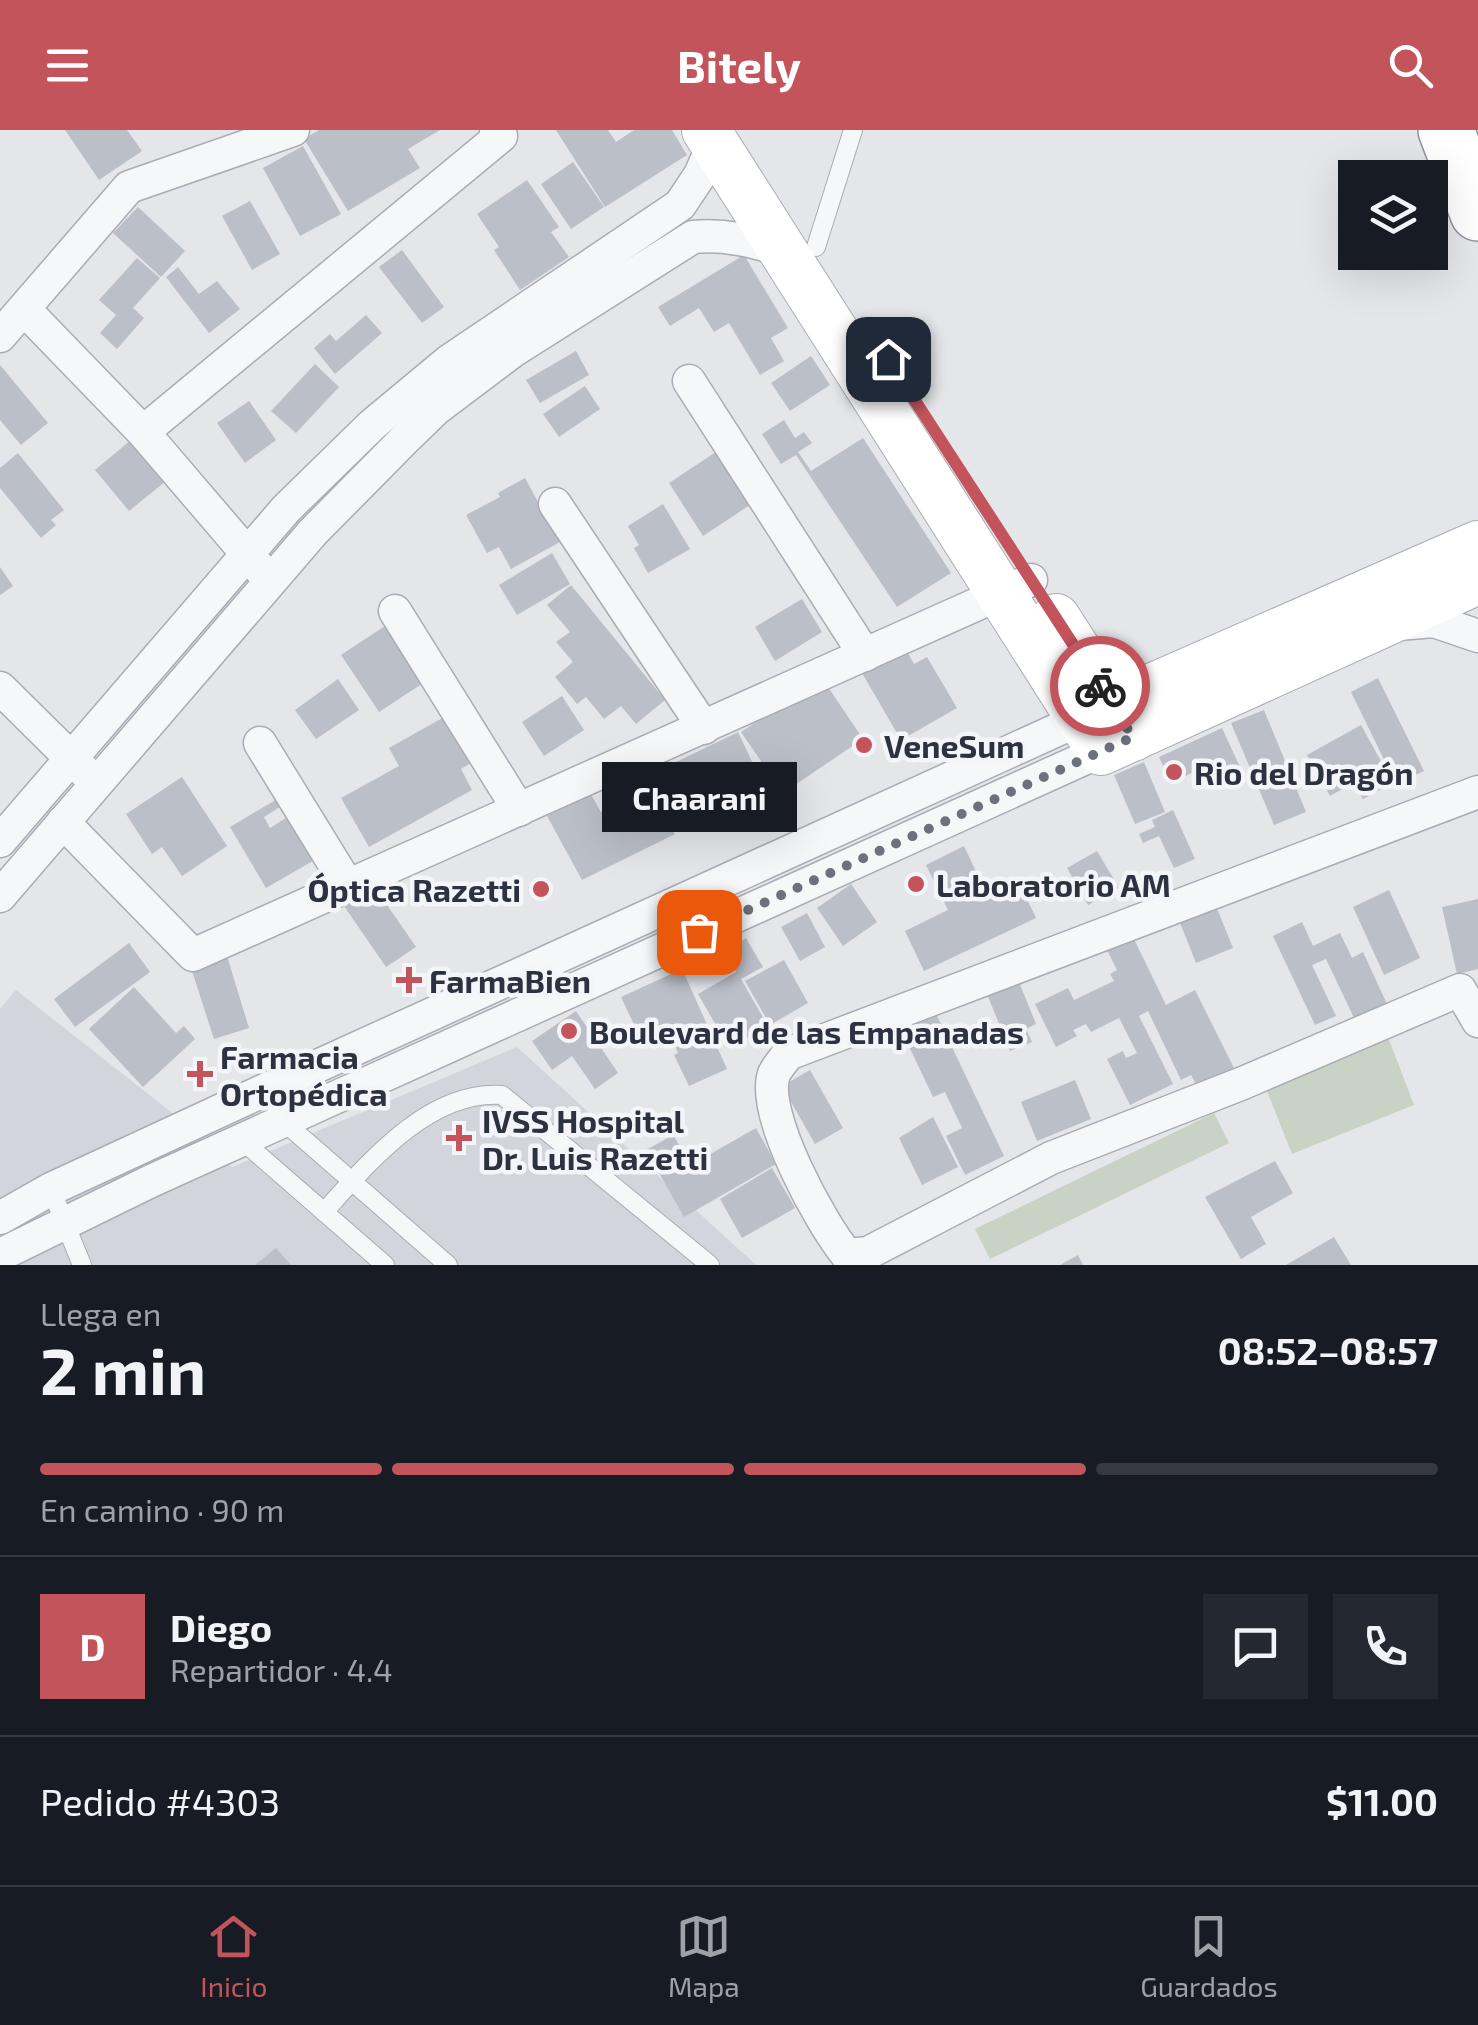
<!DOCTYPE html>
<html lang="es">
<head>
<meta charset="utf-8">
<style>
	:root { --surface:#171b24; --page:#242831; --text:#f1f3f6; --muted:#9ea1a6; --line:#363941; --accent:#c4545b }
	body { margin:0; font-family:"Exo 2",sans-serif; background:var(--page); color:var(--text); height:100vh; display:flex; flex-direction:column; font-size:38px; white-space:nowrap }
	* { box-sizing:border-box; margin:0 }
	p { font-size:32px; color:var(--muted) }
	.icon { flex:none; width:55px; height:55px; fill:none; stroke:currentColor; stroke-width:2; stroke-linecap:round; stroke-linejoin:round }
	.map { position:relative; height:1135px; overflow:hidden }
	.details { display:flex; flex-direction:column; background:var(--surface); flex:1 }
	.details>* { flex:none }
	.tools { position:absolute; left:1338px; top:30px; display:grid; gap:20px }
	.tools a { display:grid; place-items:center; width:110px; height:110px; border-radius:0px; background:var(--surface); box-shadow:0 10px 40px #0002; font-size:50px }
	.pin { position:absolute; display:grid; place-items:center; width:85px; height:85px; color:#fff; margin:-42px; border-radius:20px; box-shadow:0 5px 15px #0006 }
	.courier { position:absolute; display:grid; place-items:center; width:100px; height:100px; margin:-50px; border:8px solid #c4545b; border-radius:50%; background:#fff; color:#222; box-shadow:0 2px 12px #0007 }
	.bubble { position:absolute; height:70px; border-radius:0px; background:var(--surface); box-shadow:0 10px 40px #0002; font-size:32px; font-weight:700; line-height:70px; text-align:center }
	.headline em { font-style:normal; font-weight:700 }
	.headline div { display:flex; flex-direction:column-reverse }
	.headline { display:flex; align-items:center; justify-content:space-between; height:170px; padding:0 40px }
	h1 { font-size:65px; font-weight:700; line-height:75px }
	.bar { display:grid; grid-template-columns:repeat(4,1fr); gap:15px 10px; align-content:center; height:120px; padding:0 40px }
	.bar i { height:12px; border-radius:8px; background:var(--line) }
	.bar .current { background:var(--accent) }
	.bar p { grid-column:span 4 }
	.line { display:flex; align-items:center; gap:25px; padding:0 40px; border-top:2px solid var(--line) }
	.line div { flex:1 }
	.round { display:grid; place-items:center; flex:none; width:105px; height:105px; border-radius:0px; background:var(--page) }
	header { display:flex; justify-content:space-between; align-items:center; height:130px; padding:0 40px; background:var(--accent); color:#fff; font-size:45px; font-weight:700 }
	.menu { display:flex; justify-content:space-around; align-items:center; height:140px; border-top:2px solid var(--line); background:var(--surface); font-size:28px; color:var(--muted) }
	.menu a { display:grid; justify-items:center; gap:5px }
	.menu .current { color:var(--accent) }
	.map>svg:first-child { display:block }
	.built { fill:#d2d5dc }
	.green { fill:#c8d3c5 }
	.building { fill:#bbbfc7 }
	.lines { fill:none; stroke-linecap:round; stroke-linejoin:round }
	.lane-casing { stroke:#a9acb4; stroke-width:20 }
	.street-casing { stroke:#a9acb4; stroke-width:35 }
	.secondary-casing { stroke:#a9acb4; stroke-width:50 }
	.highway-casing { stroke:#8c92a0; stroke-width:58 }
	.lane { stroke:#f6f7f9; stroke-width:18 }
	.street { stroke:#f6f7f9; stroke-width:32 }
	.secondary { stroke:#fff; stroke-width:48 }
	.highway { stroke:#fff; stroke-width:55 }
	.done { stroke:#6d717c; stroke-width:10; stroke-dasharray:0 18 }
	.route { stroke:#c4545b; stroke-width:12 }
	.poi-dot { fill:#c4545b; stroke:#f3f5f8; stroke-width:4 }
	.labels { text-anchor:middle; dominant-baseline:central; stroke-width:9; stroke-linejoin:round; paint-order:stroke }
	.poi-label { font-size:32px; font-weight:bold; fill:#2d3241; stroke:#f3f5f8; text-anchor:start }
</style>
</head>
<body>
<header><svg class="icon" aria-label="menu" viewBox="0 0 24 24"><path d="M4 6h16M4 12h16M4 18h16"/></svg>Bitely<svg class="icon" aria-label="search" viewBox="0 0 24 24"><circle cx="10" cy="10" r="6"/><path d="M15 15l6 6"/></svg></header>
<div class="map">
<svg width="1478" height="1135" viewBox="0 0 1478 1135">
	<rect width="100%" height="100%" fill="#e4e6ea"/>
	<polygon class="built" points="16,860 166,978 232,1037 517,917 756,1135 0,1135 0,879"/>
	<g class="green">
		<polygon points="1388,907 1414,975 1292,1024 1265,956"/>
		<polygon points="1214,983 1229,1013 990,1129 975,1099"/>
	</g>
	<g class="building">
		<polygon points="65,0 127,0 142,21 99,50"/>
		<polygon points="319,0 440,0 408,19 420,38 348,81 304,9"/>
		<polygon points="556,0 608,0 616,12 634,0 672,0 687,25 605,77"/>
		<polygon points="303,16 341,84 300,106 263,38"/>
		<polygon points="573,32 604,77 571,99 541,54"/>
		<polygon points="527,50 559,97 551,102 569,127 520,160 494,120 499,117 477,84"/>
		<polygon points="250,71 280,124 252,140 222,86"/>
		<polygon points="138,77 185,121 161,147 113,103"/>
		<polygon points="402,120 444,177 422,193 379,137"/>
		<polygon points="744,125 788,198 771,208 784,231 760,245 729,193 714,202 699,178 670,196 658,177"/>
		<polygon points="137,128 160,148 133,178 144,188 117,219 100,203 116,185 99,170"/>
		<polygon points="178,137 199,164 217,151 240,179 209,203 166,147"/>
		<polygon points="366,185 382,203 335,244 314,218 330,204 336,211"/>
		<polygon points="576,221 589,245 540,273 526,250"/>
		<polygon points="811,226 830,255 790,281 771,253"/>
		<polygon points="315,234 339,257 296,303 271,281"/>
		<polygon points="0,235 48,293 21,315 0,290"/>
		<polygon points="585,256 600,279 559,307 543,284"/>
		<polygon points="249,271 276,310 245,333 217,293"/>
		<polygon points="784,290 795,308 804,302 812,313 798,322 811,341 863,308 951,443 897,477 796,325 781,334 762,304"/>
		<polygon points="137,305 171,347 129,381 95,340"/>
		<polygon points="725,316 759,369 703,406 669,353"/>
		<polygon points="18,323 64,380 51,390 56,395 41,408 0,358 0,338"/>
		<polygon points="525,348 560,412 511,439 499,417 487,423 466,385 500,367 498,363"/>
		<polygon points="663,374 690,419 648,443 634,418 639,415 628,396"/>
		<polygon points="552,423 570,454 517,485 499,455"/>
		<polygon points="0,437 13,456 0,465"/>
		<polygon points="571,455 665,570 636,594 621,576 604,589 586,567 577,574 555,547 573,532 556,512 570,502 547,475"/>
		<polygon points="802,469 822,502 775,531 755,497"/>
		<polygon points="394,490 431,548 379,582 341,525"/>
		<polygon points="905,518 914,534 927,527 957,578 901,610 862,543"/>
		<polygon points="822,548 863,609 783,663 741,602"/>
		<polygon points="1378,548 1424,641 1396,654 1351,562"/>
		<polygon points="338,549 359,580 316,609 295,580"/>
		<polygon points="562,566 584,600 544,626 522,592"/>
		<polygon points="1264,580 1306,682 1274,695 1231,593"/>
		<polygon points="453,582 479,628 461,639 472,660 369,717 341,668 399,636 389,618"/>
		<polygon points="1361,595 1393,653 1363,669 1353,653 1330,666 1307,625"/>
		<polygon points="1222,598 1240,637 1212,650 1206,636 1171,653 1159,627"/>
		<polygon points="738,602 767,663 676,702 649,645"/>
		<polygon points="1144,632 1165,682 1135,694 1114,645"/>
		<polygon points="640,640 675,704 582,750 547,686 590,663 601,682 627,668 617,652"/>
		<polygon points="182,647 227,716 182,746 162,717 152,724 126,684"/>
		<polygon points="279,668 283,675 264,687 270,698 292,684 318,728 266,758 230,697"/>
		<polygon points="1173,680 1195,729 1174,738 1159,706 1143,713 1139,704 1155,697 1152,690"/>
		<polygon points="964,716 987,765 1018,750 1036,788 924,841 905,801 948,780 926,735"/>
		<polygon points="1097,721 1119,758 1088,775 1067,738"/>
		<polygon points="851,754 877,792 843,816 817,778"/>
		<polygon points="374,756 416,817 386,837 344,776"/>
		<polygon points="1389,760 1420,828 1384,845 1353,777"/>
		<polygon points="1212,766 1233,818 1196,833 1175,780"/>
		<polygon points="1478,769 1478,839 1457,844 1442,777"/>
		<polygon points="807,783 825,817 800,831 781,797"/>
		<polygon points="1302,792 1313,816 1340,803 1352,828 1363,822 1387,874 1355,890 1326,829 1312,835 1336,886 1315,895 1273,806"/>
		<polygon points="1132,805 1166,875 1195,860 1234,938 1197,956 1191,945 1181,950 1148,881 1139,886 1173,954 1130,975 1107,929 1123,921 1126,928 1137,923 1119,888 1091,902 1086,894 1073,900 1077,906 1056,917 1035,874 1068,858 1074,870 1114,851 1110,844 1117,840 1106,818"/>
		<polygon points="746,808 763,837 741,849 768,896 729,918 698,864 736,842 724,821"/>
		<polygon points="129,813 150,842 75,897 54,869"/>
		<polygon points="227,826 249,898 214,909 191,838"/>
		<polygon points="784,830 808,873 770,895 745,851"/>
		<polygon points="682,839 727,939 689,956 674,925 678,923 671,906 645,918 621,867"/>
		<polygon points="1015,842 1036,894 1026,899 1032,912 1010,921 983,854"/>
		<polygon points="134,857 176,903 184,896 195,909 143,957 89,899"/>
		<polygon points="929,869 1004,1026 965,1045 946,1006 962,998 945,962 933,967 894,885"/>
		<polygon points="576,881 618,943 595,959 572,926 552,940 532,911"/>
		<polygon points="810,940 843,998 815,1014 782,956"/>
		<polygon points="1075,950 1091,989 1037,1011 1021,972"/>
		<polygon points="933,987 958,1037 922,1055 899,1008"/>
		<polygon points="756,998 776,1034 684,1087 646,1020 673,1005 691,1035"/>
		<polygon points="1275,1031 1293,1063 1251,1087 1266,1114 1241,1129 1205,1067"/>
		<polygon points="772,1038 795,1078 742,1108 720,1069"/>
		<polygon points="1334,1107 1351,1135 1286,1135"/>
		<polygon points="276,1118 291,1135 255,1135"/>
		<polygon points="1078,1125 1083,1135 1060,1135"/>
	</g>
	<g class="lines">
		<defs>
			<g id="lane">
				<polyline points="816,117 853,0"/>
				<polyline points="267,959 283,991 448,1135"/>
				<polyline points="237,1006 385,1135"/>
				<polyline points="51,1059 82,1135"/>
				<path d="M 324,1082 C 369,1032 429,960 502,965 L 710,1135"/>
			</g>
			<g id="street">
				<polyline points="24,179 143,302 261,440"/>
				<polyline points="0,206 129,57 293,0"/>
				<polyline points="689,251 865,525"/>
				<polyline points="143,302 501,6 496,0"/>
				<polyline points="555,374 704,598"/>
				<polyline points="395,481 519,680"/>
				<polyline points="1398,494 1434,491 1478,506"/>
				<polyline points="0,558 86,643"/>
				<polyline points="260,613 348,756"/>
				<path d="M 1478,662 L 788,924 C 784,930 777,937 774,944 C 760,983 821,1094 847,1125 L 868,1123 L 1051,1028 L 1243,953 L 1460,860 L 1478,891"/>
				<polyline points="63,692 193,825 1031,450"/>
				<polyline points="0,711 286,379 372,295 449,231 680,75 700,45 714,13"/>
				<path d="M 0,766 L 313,402 L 405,309 L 436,279 L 513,221 L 693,107 C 725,104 752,111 783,120"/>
				<polyline points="0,1088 51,1059 267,959 1081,589"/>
				<polyline points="0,1125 151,1051 1101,621"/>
			</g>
			<g id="secondary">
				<polyline points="706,0 1101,621 1478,450"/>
				<polyline points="1056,488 1133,607"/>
				<polyline points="1083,588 1478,415"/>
			</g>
			<polyline id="highway" points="1446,0 1478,83"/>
		</defs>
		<use href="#lane" class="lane-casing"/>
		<use href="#street" class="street-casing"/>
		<use href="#secondary" class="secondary-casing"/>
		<use href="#highway" class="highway-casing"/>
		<use href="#lane" class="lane"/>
		<use href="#street" class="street"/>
		<use href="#secondary" class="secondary"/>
		<use href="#highway" class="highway"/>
	</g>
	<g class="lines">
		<polyline class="done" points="699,802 1133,607 1100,556"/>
		<polyline class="route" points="888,229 1100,556"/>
	</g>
	<g class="poi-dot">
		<circle cx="864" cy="615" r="10"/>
		<circle cx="1174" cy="642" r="10"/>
		<circle cx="916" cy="754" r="10"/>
		<circle cx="541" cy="759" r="10"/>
		<path d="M404 835h10v10h10v10h-10v10h-10v-10h-10v-10h10z"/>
		<circle cx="569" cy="901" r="10"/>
		<path d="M195 929h10v10h10v10h-10v10h-10v-10h-10v-10h10z"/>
		<path d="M454 993h10v10h10v10h-10v10h-10v-10h-10v-10h10z"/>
	</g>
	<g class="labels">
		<g class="poi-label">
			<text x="884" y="615">VeneSum</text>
			<text x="1194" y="642">Rio del Dragón</text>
			<text x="936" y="754">Laboratorio AM</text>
			<text x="521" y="759" text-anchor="end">Óptica Razetti</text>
			<text x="429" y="850">FarmaBien</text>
			<text x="589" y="901">Boulevard de las Empanadas</text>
			<text x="220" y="926">Farmacia<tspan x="220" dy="37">Ortopédica</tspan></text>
			<text x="482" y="990">IVSS Hospital<tspan x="482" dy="37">Dr. Luis Razetti</tspan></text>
		</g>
	</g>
</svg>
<div class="tools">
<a><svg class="icon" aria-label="layers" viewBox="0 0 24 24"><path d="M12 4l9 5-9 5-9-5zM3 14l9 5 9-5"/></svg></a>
</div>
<div class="pin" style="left:699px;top:802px;background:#ea580c"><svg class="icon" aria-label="bag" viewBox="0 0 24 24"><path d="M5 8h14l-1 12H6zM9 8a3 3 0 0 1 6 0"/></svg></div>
<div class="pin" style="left:888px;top:229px;background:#1f2937"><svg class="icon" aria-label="home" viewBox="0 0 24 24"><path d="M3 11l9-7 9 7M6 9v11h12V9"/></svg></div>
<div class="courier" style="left:1100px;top:556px"><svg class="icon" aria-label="bike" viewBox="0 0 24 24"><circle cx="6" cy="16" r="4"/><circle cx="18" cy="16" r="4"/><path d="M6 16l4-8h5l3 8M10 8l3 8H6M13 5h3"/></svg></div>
<div class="bubble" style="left:602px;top:632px;width:195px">Chaarani</div>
</div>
<section class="details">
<div class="headline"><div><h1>2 min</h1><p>Llega en</p></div><em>08:52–08:57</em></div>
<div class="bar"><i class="current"></i><i class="current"></i><i class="current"></i><i></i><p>En camino · 90 m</p></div>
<div class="line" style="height:180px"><b class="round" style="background:var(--accent);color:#fff">D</b><div><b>Diego</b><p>Repartidor · 4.4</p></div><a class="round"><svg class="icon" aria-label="chat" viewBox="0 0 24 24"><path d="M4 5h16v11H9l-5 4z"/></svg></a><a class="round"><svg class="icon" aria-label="phone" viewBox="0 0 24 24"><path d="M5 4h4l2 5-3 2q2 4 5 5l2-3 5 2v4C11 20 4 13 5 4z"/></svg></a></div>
<div class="line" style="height:130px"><div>Pedido #4303</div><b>$11.00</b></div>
</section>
<nav class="menu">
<a class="current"><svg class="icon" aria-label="home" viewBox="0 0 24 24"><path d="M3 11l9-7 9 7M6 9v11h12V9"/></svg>Inicio</a>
<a><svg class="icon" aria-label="map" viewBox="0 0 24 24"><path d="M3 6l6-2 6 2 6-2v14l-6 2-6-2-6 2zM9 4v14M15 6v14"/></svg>Mapa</a>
<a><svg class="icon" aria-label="saved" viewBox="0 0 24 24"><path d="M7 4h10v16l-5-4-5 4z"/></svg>Guardados</a>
</nav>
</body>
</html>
